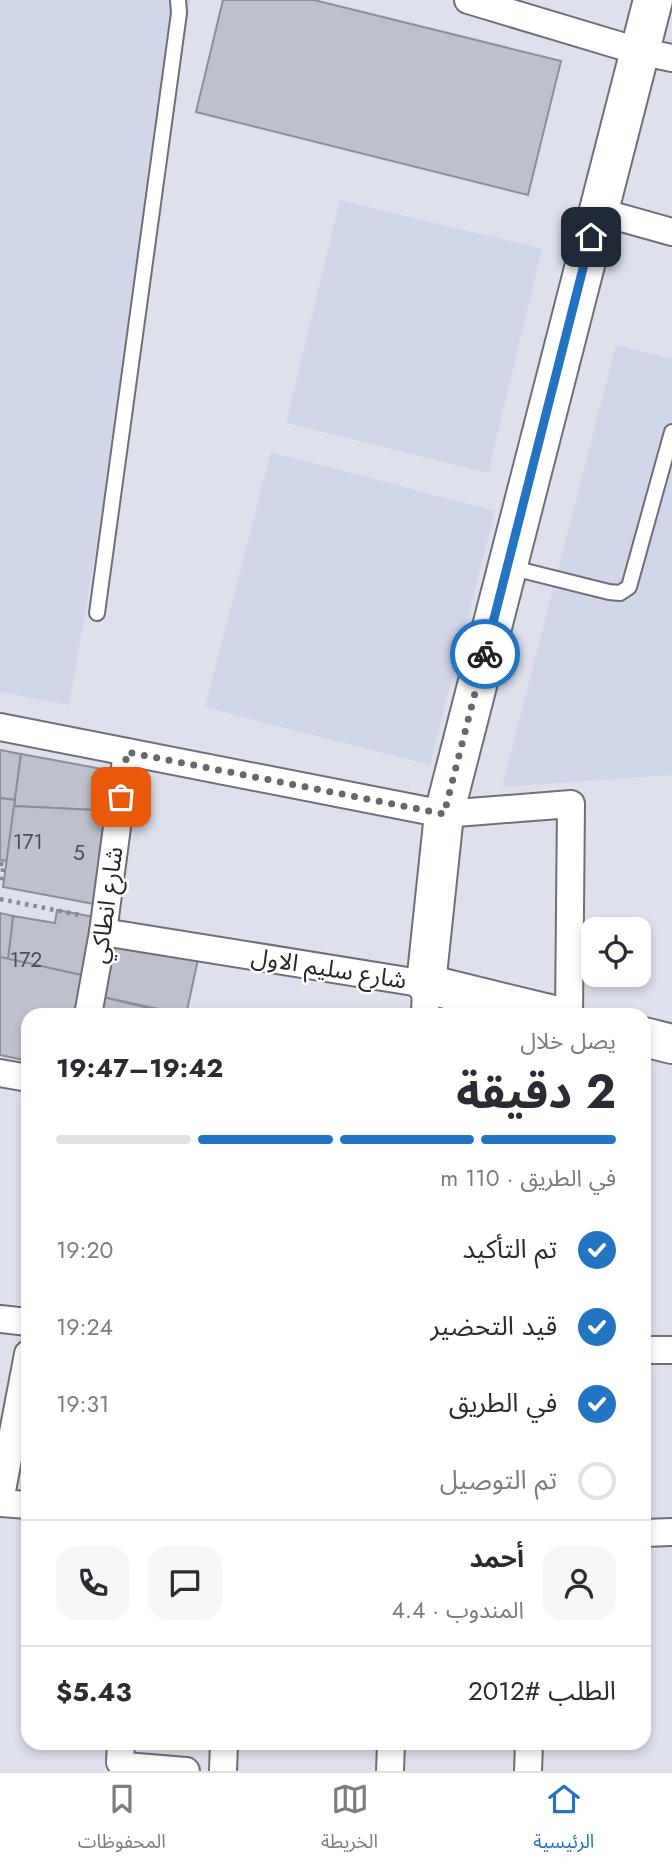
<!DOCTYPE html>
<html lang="ar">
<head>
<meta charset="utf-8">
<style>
	:root { --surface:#fff; --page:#f7f7f7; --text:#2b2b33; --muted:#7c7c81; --line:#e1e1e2; --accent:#2374c3 }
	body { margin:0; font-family:Jost,"Noto Sans Arabic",sans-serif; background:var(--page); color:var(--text); direction:rtl; height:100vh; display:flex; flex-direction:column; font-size:26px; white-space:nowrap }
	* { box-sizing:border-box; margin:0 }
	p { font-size:23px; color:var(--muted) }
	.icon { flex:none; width:38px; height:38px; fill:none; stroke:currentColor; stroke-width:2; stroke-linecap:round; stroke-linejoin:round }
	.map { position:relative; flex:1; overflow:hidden; direction:ltr }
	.side { position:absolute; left:21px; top:1008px; width:630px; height:742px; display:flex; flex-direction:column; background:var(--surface); border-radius:21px; box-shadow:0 4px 10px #0003; direction:rtl }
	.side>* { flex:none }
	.tools { position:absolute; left:581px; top:917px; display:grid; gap:14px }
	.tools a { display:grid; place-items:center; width:70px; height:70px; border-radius:14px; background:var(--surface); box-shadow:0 4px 10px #0003; font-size:35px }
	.pin { position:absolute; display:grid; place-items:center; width:60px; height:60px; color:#fff; margin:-30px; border-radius:14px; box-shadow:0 4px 10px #0006 }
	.courier { position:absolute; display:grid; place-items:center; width:70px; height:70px; margin:-35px; border:5px solid #2374c3; border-radius:50%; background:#fff; color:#222; box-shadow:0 2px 9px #0007 }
	.summary em { font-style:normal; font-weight:700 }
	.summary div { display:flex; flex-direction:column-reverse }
	.summary { display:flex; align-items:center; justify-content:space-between; height:119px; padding:0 35px }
	h1 { font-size:46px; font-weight:700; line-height:52px }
	.bar { display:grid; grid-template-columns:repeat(4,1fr); gap:10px 7px; align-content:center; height:84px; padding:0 35px }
	.bar i { height:9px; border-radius:5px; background:var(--line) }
	.bar .active { background:var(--accent) }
	.bar p { grid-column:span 4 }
	.line { display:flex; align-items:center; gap:18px; padding:0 35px; border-top:2px solid var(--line) }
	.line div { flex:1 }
	.round { display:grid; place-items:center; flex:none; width:74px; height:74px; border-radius:21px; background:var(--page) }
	ol { padding:0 35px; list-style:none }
	li { display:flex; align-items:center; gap:21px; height:77px }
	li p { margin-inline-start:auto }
	li .icon { padding:7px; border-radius:50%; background:var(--accent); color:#fff; stroke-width:4 }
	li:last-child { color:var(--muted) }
	li i { width:38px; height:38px; border:4px solid var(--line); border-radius:50% }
	.menu { display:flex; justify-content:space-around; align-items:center; height:98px; border-top:2px solid var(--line); background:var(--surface); font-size:19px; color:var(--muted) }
	.menu a { display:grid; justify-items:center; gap:4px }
	.menu .active { color:var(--accent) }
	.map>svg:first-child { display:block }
	.built { fill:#d1d6e8 }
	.building { fill:#bec1cb; stroke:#8c8f99; stroke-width:2 }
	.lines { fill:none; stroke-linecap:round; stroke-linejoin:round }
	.lane-casing { stroke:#6d7079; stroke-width:18 }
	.street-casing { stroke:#6d7079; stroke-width:30 }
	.secondary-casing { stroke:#6d7079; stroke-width:42 }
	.path { stroke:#888a92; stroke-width:4.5; stroke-dasharray:3.5 5; stroke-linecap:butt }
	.lane { stroke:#fff; stroke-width:14 }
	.street { stroke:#fff; stroke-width:26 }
	.secondary { stroke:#fff; stroke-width:38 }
	.done { stroke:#66686f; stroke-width:7; stroke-dasharray:0 12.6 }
	.route { stroke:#2374c3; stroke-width:9 }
	.labels { text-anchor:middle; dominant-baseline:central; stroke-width:5; stroke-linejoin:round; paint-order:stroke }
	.number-label { font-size:21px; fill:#4c4e53 }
	.street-label { font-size:24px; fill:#26272b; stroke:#fff }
</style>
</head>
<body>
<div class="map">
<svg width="672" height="1771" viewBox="0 0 672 1771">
	<rect width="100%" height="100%" fill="#dee1ec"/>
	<g class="built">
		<polygon points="0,0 191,0 69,705 0,692"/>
		<polygon points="340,200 542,249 488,473 286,423"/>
		<polygon points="616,345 672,359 672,775 502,787"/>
		<polygon points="271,452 495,511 430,765 205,707"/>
	</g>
	<g class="building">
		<polygon points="223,0 314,0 561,61 528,195 196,112"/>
		<polygon points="0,750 21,754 15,800 0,798"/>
		<polygon points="21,754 124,773 115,811 14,806"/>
		<polygon points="0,798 15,800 7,861 0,860"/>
		<polygon points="14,806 115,811 105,906 3,887"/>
		<polygon points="57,910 105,919 95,978 8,959 13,916 55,923"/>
		<polygon points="0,913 13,916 8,959 0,957"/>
		<polygon points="103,932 200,950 186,1015 94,995"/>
		<polygon points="0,957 95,978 88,1015 28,1015 28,1061 0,1055"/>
		<polygon points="94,995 178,1015 90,1015"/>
	</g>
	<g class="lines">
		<defs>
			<g id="lane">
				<polyline points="509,567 609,592 620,593 629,587 672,432"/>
				<polyline points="97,613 179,13 178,0"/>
			</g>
			<g id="street">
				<polyline points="468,0 638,51 672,58"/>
				<polyline points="597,211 672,232"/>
				<polyline points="0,727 444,814 571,804 569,1015"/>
				<polyline points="103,932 426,984 425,1015"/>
				<polyline points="88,1015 103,932 127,752"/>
				<polyline points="0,1073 28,1078"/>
				<polyline points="0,1319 28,1322"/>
				<polyline points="644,1350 672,1350"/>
				<polyline points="0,1501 28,1354"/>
				<polyline points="0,1503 28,1505"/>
				<polyline points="644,1533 672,1532"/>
				<polyline points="121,1743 120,1762 125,1766 186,1771"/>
				<polyline points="223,1771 224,1743"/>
				<polyline points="390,1771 391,1743"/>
				<polyline points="528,1771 529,1743"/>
			</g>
			<g id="secondary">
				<polyline points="553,1015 426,984 444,814 653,0"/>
				<polyline points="644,1037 672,1044"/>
			</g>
		</defs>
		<use href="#lane" class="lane-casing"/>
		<use href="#street" class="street-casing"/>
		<use href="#secondary" class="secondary-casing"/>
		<g class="path">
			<polyline points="0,864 4,864 0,884"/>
			<polyline points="0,899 80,915"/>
		</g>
		<use href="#lane" class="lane"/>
		<use href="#street" class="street"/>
		<use href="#secondary" class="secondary"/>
	</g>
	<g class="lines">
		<polyline class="done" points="121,797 127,752 444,814 485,654"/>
		<polyline class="route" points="485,654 591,237"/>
	</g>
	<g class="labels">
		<g class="number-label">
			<text x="28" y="842">171</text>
			<text x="79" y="853">5</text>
			<text x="26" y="960">172</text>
		</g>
		<g class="street-label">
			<text transform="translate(106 905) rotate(-82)">شارع انطاكي</text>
			<text transform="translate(329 968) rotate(9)">شارع سليم الاول</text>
		</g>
	</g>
</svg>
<div class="tools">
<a><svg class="icon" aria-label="locate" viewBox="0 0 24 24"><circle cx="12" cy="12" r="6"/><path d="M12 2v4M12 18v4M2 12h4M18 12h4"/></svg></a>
</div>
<div class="pin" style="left:121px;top:797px;background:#ea580c"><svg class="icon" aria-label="bag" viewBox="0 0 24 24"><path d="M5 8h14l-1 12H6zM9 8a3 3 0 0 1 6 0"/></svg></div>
<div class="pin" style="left:591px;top:237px;background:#1f2937"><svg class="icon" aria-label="home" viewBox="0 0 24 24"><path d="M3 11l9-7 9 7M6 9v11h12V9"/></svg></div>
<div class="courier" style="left:485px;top:654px"><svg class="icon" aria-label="bike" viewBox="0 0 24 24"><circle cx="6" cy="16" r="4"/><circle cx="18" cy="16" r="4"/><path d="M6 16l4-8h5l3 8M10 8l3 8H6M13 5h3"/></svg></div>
<section class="side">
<div class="summary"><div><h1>2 دقيقة</h1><p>يصل خلال</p></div><em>19:42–19:47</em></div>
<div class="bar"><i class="active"></i><i class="active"></i><i class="active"></i><i></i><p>في الطريق · 110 m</p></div>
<ol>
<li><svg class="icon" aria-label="check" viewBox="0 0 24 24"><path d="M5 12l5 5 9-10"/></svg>تم التأكيد<p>19:20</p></li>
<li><svg class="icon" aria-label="check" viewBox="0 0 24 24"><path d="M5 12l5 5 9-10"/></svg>قيد التحضير<p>19:24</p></li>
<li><svg class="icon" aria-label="check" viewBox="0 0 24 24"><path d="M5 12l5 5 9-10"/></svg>في الطريق<p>19:31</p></li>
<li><i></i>تم التوصيل</li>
</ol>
<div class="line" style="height:126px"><a class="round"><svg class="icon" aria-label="person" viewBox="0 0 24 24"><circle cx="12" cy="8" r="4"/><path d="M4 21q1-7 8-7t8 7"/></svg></a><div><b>أحمد</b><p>المندوب · 4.4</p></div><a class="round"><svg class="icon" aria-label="chat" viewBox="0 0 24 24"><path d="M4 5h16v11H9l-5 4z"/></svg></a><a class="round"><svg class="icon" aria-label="phone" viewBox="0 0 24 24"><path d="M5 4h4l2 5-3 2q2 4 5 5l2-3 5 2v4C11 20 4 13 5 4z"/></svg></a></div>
<div class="line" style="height:91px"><div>الطلب #2012</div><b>$5.43</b></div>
</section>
</div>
<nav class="menu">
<a class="active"><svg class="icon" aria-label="home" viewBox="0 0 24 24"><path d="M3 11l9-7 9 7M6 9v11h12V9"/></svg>الرئيسية</a>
<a><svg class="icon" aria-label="map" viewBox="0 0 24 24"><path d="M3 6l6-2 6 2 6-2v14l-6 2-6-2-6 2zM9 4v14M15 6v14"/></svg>الخريطة</a>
<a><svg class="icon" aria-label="saved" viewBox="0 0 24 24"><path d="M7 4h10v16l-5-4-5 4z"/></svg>المحفوظات</a>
</nav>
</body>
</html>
